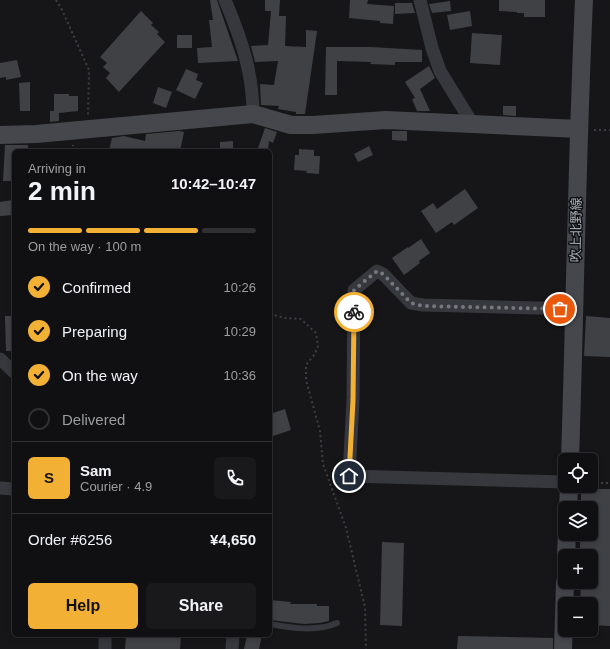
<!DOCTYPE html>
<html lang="en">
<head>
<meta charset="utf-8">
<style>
	:root { --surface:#101012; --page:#19191b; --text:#f1f3f6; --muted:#9c9d9f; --line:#303032; --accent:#f2b134 }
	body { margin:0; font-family:Helvetica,"Noto Sans JP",sans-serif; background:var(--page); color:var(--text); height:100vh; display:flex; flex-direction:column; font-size:15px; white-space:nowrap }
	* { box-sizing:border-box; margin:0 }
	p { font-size:13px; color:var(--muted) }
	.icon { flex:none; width:22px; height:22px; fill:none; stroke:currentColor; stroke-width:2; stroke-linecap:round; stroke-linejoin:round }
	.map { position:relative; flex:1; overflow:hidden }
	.details { position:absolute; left:12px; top:149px; width:260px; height:488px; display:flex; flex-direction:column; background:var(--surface); border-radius:6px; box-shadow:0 2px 6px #0003,0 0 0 1px var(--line) }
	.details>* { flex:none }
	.tools { position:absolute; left:558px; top:453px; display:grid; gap:8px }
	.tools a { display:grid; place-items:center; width:40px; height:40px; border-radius:6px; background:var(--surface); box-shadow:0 2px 6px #0003,0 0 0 1px var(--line); font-size:20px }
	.pin { position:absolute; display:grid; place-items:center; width:34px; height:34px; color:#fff; margin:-17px; border:2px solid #fff; border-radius:50%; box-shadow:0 1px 4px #0007 }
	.courier { position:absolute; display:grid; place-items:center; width:40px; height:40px; margin:-20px; border:3px solid #f2b134; border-radius:50%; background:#fff; color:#222; box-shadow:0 1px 5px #0007 }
	.headline em { font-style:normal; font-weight:600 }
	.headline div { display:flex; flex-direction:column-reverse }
	.headline { display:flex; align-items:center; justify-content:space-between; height:68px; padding:0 16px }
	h1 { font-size:26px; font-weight:600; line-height:30px }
	.bar { display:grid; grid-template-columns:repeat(4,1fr); gap:6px 4px; align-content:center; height:48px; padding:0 16px }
	.bar i { height:5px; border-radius:3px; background:var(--line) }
	.bar .current { background:var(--accent) }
	.bar p { grid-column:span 4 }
	.line { display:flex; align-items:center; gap:10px; padding:0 16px; border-top:1px solid var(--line) }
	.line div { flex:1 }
	.round { display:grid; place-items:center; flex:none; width:42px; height:42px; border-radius:6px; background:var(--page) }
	ol { padding:0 16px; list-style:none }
	li { display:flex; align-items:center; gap:12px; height:44px }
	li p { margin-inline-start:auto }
	li .icon { padding:4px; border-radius:50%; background:var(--accent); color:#111; stroke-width:4 }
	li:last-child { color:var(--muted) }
	li i { width:22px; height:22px; border:2px solid var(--line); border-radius:50% }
	.cta { display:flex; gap:8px; margin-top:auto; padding:8px 16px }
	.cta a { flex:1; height:46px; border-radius:6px; background:var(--accent); color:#111; font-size:16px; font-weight:600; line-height:46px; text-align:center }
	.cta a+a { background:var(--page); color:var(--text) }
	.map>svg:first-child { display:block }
	.building { fill:#404145 }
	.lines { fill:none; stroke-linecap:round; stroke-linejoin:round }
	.path { stroke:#3d3f44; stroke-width:2; stroke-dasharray:2 3; stroke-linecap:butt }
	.lane { stroke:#37383d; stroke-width:6 }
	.street { stroke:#37383d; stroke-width:13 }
	.secondary { stroke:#45474d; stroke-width:18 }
	.done { stroke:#757880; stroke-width:4; stroke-dasharray:0 7.2 }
	.route { stroke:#f2b134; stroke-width:5 }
	.labels { text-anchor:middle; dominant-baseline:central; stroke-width:3; stroke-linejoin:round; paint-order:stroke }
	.street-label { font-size:13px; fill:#a8adb8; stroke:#111113 }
</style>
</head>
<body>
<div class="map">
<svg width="610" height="649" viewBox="0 0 610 649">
	<rect width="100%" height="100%" fill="#161618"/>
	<g class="building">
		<polygon points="210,0 217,0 238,61 198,63 197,48 212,47 209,20 213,20"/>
		<polygon points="265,0 280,0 279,16 286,16 285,46 306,47 306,30 317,31 305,114 296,114 296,112 278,109 279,106 261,105 260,84 274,85 278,61 255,62 251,46 268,45 271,11 265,11"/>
		<polygon points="350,0 368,0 367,4 394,6 393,24 380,23 380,21 349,18"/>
		<polygon points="499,0 545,0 545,17 524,17 524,13 517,13 517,12 499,11"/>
		<polygon points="450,1 451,11 432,13 429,4"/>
		<polygon points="395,3 412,3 415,13 395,14"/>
		<polygon points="141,11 153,23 151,25 159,32 157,34 165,42 119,92 106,78 110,73 103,67 107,63 100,57"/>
		<polygon points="470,11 472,26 450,30 447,15"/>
		<polygon points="472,33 502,35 500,65 470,63"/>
		<rect x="177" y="35" width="15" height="13"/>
		<polygon points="326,47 371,47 422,50 422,62 395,62 395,65 370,64 371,62 337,61 337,95 325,95"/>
		<polygon points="17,60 21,77 6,80 6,77 0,78 0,63"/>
		<polygon points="429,66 435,78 420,89 430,111 417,111 412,99 415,98 405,82"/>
		<polygon points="186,69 198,74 196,80 203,83 195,99 176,90"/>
		<polygon points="30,82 30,111 20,111 19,83"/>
		<polygon points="158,87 172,92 166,108 153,103"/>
		<polygon points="54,94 69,94 69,96 78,96 78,111 59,113 59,121 50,122 50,111 54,111"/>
		<polygon points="503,106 516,106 516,116 503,115"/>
		<polygon points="265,128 277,132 273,143 269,141 268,151 257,151"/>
		<polygon points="179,131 184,132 180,151 109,151 112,138 124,136 145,141 146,134"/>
		<polygon points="392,131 407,131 407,141 392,140"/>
		<polygon points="233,141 233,151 220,151 220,142"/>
		<polygon points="5,145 28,145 28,151 14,151 14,181 3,181"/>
		<polygon points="369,146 373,155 358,162 354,154"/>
		<polygon points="299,149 314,150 314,156 320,156 319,174 306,173 307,171 294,170 295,155 299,155"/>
		<polygon points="465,189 478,208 454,225 452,222 436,233 421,211 433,203 437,209"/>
		<polygon points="12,200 14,215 0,216 0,202"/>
		<polygon points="421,239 430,253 419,261 420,263 404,275 392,258 408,247 408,248"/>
		<polygon points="5,316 14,316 14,351 6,351"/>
		<polygon points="586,316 610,318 610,357 584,356"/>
		<polygon points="285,409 291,430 270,437 270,414"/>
		<polygon points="581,489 610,489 610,626 591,625 591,604 580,604 581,582 591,582 591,556 580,556 580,534 591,534 591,508 581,508"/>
		<polygon points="382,542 404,543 402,626 380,625"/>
		<polygon points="270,600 291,602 290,604 317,604 317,606 329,606 329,621 320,623 304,624 270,620"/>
		<polygon points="126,635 181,635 180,649 125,649"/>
		<polygon points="247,635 262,635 259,649 244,649"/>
		<polygon points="458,636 553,638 553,649 457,649"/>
	</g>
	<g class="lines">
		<g class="path">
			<polyline points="56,0 62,10 89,70 88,116"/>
			<polyline points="594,130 610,130"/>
			<polyline points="72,151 73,145"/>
			<polyline points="270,314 285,318 301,319 316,333 318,346 315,354 306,365 306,380 320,431 323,464 346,528 365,607 366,649"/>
			<polyline points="591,483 610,483"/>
		</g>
		<path class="lane" d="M 270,624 C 291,628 317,632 337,623"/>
		<g class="street">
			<path d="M 225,0 C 241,38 253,72 253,114"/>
			<polyline points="420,0 432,48 440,71 472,123"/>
			<polyline points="0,359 14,372"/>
			<polyline points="565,482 349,476 353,400 354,290 377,271 383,274 411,303 423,305 575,309"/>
			<polyline points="0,488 14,489"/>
			<polyline points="105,649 105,635"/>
			<polyline points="232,649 233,635"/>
		</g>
		<g class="secondary">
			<polyline points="0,135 36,134 253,114 291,125 313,125 386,120 579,129"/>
			<path d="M 570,460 C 575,307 577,153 584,0"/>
			<polyline points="568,508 569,486"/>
			<polyline points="566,556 567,534"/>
			<polyline points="563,649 565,582"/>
		</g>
	</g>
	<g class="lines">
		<polyline class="done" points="354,312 354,290 377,271 383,274 411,303 423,306 560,309"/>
		<polyline class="route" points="349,476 353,400 354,312"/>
	</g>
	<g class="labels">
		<g class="street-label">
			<text transform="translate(576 230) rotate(-89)">吹上北野線</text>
		</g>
	</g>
</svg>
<div class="tools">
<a><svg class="icon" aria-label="locate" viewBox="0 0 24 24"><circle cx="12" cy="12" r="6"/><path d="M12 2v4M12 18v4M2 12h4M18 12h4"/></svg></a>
<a><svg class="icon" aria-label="layers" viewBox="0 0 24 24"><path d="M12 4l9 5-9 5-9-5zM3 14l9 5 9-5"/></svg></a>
<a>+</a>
<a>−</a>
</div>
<div class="pin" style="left:560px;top:309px;background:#ea580c"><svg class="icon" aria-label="bag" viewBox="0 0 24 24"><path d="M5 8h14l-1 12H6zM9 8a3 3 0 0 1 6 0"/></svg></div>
<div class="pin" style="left:349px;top:476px;background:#1f2937"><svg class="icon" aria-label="home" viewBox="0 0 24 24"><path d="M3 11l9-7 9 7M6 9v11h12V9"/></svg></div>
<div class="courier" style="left:354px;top:312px"><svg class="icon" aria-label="bike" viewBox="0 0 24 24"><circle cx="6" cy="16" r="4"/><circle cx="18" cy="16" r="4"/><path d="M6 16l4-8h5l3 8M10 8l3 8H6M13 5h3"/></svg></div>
<section class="details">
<div class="headline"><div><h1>2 min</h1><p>Arriving in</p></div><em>10:42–10:47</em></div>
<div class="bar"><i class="current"></i><i class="current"></i><i class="current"></i><i></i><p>On the way · 100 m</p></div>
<ol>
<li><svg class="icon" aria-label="check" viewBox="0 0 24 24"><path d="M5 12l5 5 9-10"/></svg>Confirmed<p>10:26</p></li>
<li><svg class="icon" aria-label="check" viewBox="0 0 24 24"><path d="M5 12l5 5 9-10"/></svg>Preparing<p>10:29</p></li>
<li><svg class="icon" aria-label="check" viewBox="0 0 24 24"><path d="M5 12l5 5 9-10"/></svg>On the way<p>10:36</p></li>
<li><i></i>Delivered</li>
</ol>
<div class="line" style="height:72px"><b class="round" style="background:var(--accent);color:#111">S</b><div><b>Sam</b><p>Courier · 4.9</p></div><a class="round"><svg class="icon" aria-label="phone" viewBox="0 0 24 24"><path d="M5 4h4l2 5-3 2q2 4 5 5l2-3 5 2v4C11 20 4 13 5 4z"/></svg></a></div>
<div class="line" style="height:52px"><div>Order #6256</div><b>¥4,650</b></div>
<div class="cta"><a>Help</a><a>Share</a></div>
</section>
</div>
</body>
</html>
